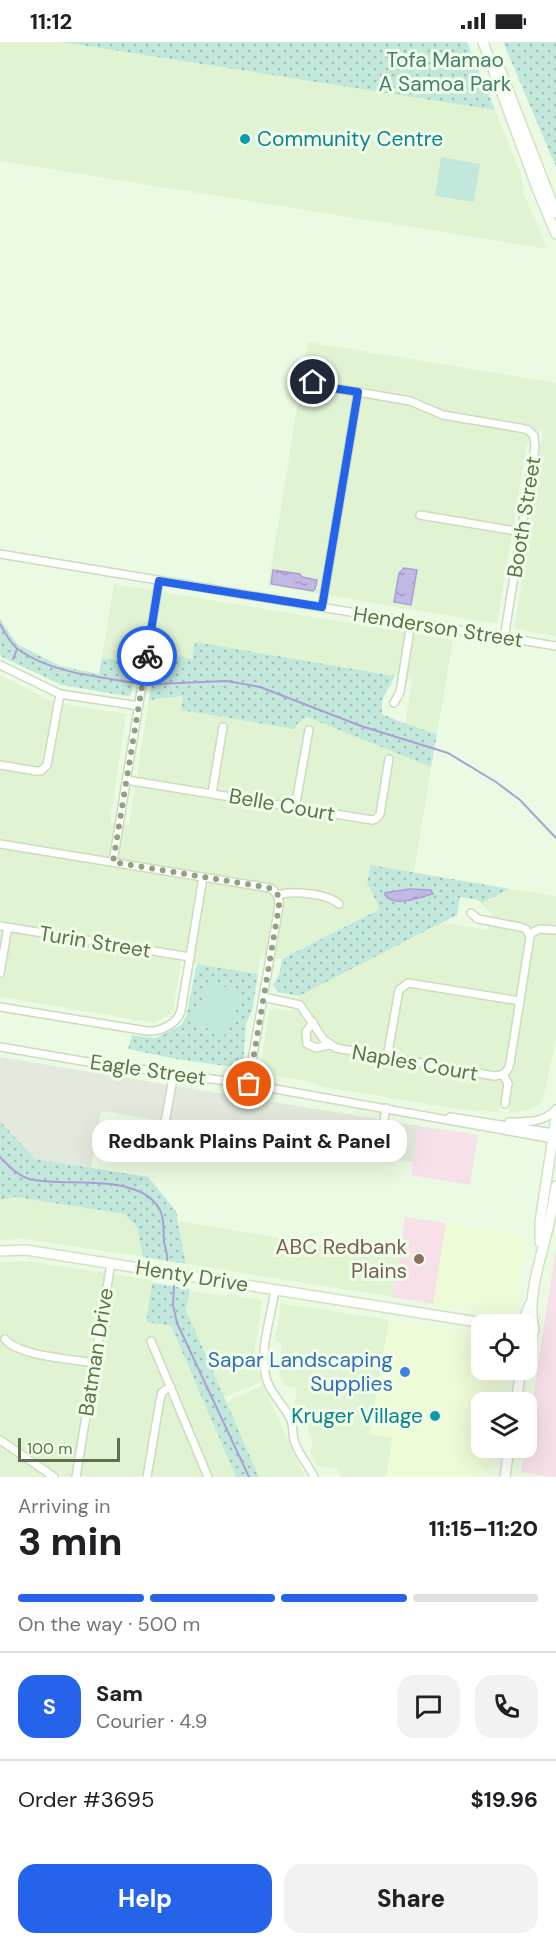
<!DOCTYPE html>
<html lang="en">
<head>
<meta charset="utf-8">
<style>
	:root { --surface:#fff; --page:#f2f2f2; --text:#202124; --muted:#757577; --line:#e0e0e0; --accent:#2563eb }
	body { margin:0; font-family:"DM Sans",sans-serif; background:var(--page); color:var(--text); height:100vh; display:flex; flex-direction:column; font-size:22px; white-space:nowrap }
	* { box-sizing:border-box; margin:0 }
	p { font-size:20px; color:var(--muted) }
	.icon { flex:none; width:33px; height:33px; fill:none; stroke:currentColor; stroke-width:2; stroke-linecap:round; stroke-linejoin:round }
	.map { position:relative; height:1435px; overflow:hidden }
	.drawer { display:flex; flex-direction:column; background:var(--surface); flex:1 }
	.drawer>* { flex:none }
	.controls { position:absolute; left:471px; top:1272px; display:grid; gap:12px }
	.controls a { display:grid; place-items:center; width:66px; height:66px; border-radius:12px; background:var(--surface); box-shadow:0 6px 24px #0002; font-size:30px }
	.scale { position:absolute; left:18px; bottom:15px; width:102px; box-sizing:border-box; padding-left:6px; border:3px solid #61724a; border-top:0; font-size:16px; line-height:21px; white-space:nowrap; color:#61724a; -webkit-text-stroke:4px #f0fee9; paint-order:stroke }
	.pin { position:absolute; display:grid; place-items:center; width:51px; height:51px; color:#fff; margin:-26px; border:3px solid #fff; border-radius:50%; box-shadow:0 2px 6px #0007 }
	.courier { position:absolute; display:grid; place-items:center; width:60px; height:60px; margin:-30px; border:4px solid #2563eb; border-radius:50%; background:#fff; color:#222; box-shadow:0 2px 8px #0007 }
	.bubble { position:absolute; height:42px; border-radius:18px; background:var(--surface); box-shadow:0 6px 24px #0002; font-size:20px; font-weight:800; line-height:42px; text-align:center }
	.overview em { font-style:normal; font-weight:800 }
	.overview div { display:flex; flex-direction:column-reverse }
	.overview { display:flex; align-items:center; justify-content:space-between; height:102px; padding:0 18px }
	h1 { font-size:39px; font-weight:800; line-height:45px }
	.bar { display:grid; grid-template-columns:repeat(4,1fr); gap:9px 6px; align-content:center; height:72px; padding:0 18px }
	.bar i { height:8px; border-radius:4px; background:var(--line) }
	.bar .current { background:var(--accent) }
	.bar p { grid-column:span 4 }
	.line { display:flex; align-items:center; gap:15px; padding:0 18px; border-top:2px solid var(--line) }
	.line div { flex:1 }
	.round { display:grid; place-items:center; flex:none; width:63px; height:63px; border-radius:18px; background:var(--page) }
	.action { display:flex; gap:12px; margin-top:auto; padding:12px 18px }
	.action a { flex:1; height:69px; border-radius:18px; background:var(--accent); color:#fff; font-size:24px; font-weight:800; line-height:69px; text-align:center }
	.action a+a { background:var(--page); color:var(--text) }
	.status { display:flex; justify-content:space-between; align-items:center; height:42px; padding:0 30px; background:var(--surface); direction:ltr }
	.status svg { height:16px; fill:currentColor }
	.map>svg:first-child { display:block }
	.residential { fill:#e0f4d4 }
	.commercial { fill:#eefbd7 }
	.industrial { fill:#e3eadd }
	.education { fill:#f7e0e7 }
	.park { fill:url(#park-dots) }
	.pitch { fill:#c2e8db }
	.water { fill:url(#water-ripples); stroke:#ab9fd5; stroke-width:1.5 }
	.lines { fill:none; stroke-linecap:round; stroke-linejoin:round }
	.stream { stroke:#ab9fd5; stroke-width:2 }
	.street-casing { stroke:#cbdcbc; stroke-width:10 }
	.secondary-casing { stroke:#cfe4bd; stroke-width:12 }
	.street { stroke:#fff; stroke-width:7 }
	.secondary { stroke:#fff; stroke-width:9 }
	.done { stroke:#91a280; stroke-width:6; stroke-dasharray:0 10.8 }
	.route { stroke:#2563eb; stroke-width:8 }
	.culture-dot { fill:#0f9aa8; stroke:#f0fee9; stroke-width:2 }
	.education-dot { fill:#8d6e63; stroke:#f0fee9; stroke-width:2 }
	.shop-dot { fill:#3f7fe0; stroke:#f0fee9; stroke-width:2 }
	.labels { text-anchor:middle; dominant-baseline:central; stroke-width:6; stroke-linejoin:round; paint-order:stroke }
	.park-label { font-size:21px; fill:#457d70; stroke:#f0fee9 }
	.culture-label { font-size:21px; fill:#0d838f; stroke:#f0fee9; text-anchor:start }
	.street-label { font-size:21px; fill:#61724a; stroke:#f0fee9 }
	.education-label { font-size:21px; fill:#785e54; stroke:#f0fee9; text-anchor:end }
	.shop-label { font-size:21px; fill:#366cbe; stroke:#f0fee9; text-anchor:end }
</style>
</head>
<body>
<div class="status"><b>11:12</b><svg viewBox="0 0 49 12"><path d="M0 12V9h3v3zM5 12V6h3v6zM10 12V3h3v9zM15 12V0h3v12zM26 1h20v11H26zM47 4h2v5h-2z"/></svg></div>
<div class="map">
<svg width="556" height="1435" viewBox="0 0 556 1435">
	<defs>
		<pattern id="park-dots" width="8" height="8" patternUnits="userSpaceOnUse" patternTransform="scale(1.5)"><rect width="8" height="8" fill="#c2e8db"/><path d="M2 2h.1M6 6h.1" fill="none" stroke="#a1c0b4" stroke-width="1.8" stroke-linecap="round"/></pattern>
		<pattern id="water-ripples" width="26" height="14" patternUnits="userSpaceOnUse" patternTransform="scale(1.5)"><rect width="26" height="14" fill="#c1b8e4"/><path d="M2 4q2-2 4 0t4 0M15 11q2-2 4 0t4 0" fill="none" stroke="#a09abb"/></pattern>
	</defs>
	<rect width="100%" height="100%" fill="#ebfbe3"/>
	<g class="residential">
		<polygon points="0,0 61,0 495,68 521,132 524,152 547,207 0,119"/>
		<polygon points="308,300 556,341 556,594 514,587 525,519 543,386 527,402 497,582 268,543"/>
		<polygon points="114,542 453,598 437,692 405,682 412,637 196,600 192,617 157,611 137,621 102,616"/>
		<polygon points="0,633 49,658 70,663 126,672 110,780 129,783 149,658 184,654 182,668 295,687 297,682 307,675 431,725 414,830 371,824 367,841 380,867 282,917 261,913 258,932 181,919 173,969 171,972 154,981 0,955"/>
		<polygon points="510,847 556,854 556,996 544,1053 539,1063 529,1068 509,1071 510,1064 500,1062 498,1070 465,1068 322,1045 307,1039 267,1033 260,1028 269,969 275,966 291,969 299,954 443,881 489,888 492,872 481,861"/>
		<polygon points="15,1155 124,1172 137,1185 143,1215 24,1197 0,1198 0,1158"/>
		<polygon points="179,1179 399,1216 392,1255 186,1222"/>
		<polygon points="28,1219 152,1238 146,1280 171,1284 236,1435 0,1435 0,1220"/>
		<polygon points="190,1249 226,1254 227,1252 262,1258 254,1315 261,1340 223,1356 186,1268"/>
		<polygon points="281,1261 389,1278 370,1392 393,1395 386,1435 341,1435 336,1426 317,1424 310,1409 313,1400 308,1390 311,1367 294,1364 297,1346 284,1343 278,1327 282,1301 275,1299"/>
		<polygon points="263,1343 305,1435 259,1435 225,1360"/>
	</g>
	<g class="commercial">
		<polygon points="446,1181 527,1195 515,1267 510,1273 433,1262"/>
		<polygon points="389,1278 481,1293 482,1328 504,1328 499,1360 482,1360 482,1406 492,1406 487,1435 386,1435 393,1396 370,1392"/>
	</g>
	<polygon class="industrial" points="0,1015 419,1084 413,1120 101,1069 91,1126 35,1117 0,1079"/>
	<g class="education">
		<polygon points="419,1084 478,1093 470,1143 411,1133"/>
		<polygon points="405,1175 446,1181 433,1262 392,1255"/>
		<polygon points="556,1206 556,1435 550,1435 521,1430 525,1406 526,1406 527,1394"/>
	</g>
	<g class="park">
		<polygon points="61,0 467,0 495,68"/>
		<polygon points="503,0 556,0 556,125"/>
		<polygon points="0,577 17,602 60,624 99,632 102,616 137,621 132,649 130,653 126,654 62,643 2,615 0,612"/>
		<polygon points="195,600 395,634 382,658 382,672 406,682 437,692 431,725 307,675 297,682 295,687 181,668 183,654 149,658 157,611 192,617"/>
		<polygon points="371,823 510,847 481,861 478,858 460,855 457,873 299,954 278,950 273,943 279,933 282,917 380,867 367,841"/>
		<polygon points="197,922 258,932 252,970 246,981 243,1023 239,1026 176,1017 128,1007 132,993 156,996 181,983 186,975"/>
		<polygon points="0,1079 35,1117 148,1135 176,1169 186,1222 143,1215 137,1185 124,1172 15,1155 0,1158"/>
		<polygon points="152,1241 190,1247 186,1268 259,1435 236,1435 171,1284 146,1280"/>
	</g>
	<g class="pitch">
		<polygon points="441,115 480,122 474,160 435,154"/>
		<polygon points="211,939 243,953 224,994 192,979"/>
	</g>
	<g class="water">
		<polygon points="404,526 417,528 411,563 394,560 399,531"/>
		<polygon points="273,528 300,532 302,535 317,538 315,547 313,549 271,542"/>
		<path d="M 409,847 L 431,848 L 433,852 C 420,855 394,866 385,853 L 385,851 Z"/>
	</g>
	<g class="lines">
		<g class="stream">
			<path d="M 0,582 C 5,590 11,603 19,608 C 52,631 95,634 134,641"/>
			<polyline points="13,617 17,607"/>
			<polyline points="154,642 227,639 260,645 361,684 448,711 496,740 520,758 556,796"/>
			<path d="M 0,1115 C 9,1124 17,1133 29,1137 C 64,1146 140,1129 160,1168 C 165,1179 163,1188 164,1200 C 165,1206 168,1211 167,1218"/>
			<polyline points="174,1244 173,1263 177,1281 249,1435"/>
		</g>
		<defs>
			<g id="street">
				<polyline points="313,340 325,345 358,350 322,565"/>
				<polyline points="358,350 410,359 443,373 520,386 528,388 534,394 535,405 504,596"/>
				<polyline points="420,473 522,490"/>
				<polyline points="0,512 556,604"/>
				<polyline points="0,623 60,652 139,664"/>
				<polyline points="394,661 400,650 411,581"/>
				<polyline points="0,723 36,729 41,729 47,723 60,652"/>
				<polyline points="126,738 372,778 376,777 380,772 389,717"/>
				<polyline points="212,751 223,685"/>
				<polyline points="295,766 309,688"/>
				<path d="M 0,802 L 270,846 C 278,851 279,855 279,864 L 248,1042"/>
				<polyline points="113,820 159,539"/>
				<path d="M 278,853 C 293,848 328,852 339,862"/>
				<polyline points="0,884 190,915"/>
				<polyline points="529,892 540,887 556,888"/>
				<polyline points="0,931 8,885"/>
				<path d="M 263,955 L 300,963 L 324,998 L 336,1006 L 494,1034 C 503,1033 508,1031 510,1021 L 530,895 L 526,887 L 520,885 L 478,877 L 471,871"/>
				<path d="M 0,965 L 147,989 C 160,990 177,982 181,969 L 203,835"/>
				<polyline points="313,980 306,990 307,1002 316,1006 329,1003"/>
				<polyline points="0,1005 82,1019 248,1042 553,1097"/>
				<polyline points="387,1016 399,948 408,941 520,959"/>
				<polyline points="503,1033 508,1041 505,1062"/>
				<polyline points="450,1075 554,1091"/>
				<polyline points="165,1080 174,1031"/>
				<path d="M 509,1080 C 525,1080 545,1081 556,1067"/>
				<polyline points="378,1112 386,1066"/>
				<path d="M 275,1248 C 271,1275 259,1308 266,1336 C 270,1351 283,1362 290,1376 C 294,1383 292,1391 294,1398 C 298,1412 308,1422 314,1435"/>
				<path d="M 5,1297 C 18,1314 71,1317 94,1321"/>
				<polyline points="151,1299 208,1435"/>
				<polyline points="0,1398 54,1435"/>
				<polyline points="76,1435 111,1221"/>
				<polyline points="147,1435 160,1358 162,1350 171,1345"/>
			</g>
			<g id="secondary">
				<polyline points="483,0 538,149 556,192"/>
				<polyline points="500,27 556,171"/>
				<polyline points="540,1200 540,1180 556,1076"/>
				<polyline points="0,1209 26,1208 490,1282"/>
				<polyline points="523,1279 530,1262"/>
				<polyline points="506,1282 518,1282"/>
				<path d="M 526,1296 L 532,1293 L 534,1288 C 526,1253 542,1215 549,1181 C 552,1169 554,1156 556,1144"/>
				<polyline points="526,1306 530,1295"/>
				<polyline points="516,1360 521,1328"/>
				<polyline points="505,1435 509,1406"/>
			</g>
		</defs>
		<use href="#street" class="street-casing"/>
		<use href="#secondary" class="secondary-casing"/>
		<use href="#street" class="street"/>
		<use href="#secondary" class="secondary"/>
	</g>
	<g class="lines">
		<polyline class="done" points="147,614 113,820 270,846 278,853 279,864 249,1042"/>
		<polyline class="route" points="147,614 159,539 322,565 358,350 326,345 313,340"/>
	</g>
	<g class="culture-dot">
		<circle cx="245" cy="97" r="6"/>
		<circle cx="435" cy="1374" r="6"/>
	</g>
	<circle class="education-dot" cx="419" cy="1217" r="6"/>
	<circle class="shop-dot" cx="405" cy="1330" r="6"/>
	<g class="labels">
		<g class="park-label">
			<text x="445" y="18">Tofa Mamao<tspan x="445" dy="24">A Samoa Park</tspan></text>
		</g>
		<g class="culture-label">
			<text x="257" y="97">Community Centre</text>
			<text x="423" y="1374" text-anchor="end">Kruger Village</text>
		</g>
		<g class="street-label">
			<text transform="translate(524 475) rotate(-81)">Booth Street</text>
			<text transform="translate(438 585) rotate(9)">Henderson Street</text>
			<text transform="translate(282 763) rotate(10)">Belle Court</text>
			<text transform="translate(95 900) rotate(9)">Turin Street</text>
			<text transform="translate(415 1021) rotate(10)">Naples Court</text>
			<text transform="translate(148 1028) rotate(8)">Eagle Street</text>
			<text transform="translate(192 1234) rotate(9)">Henty Drive</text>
			<text transform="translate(96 1310) rotate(-81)">Batman Drive</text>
		</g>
		<g class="education-label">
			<text x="407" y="1205">ABC Redbank<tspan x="407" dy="24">Plains</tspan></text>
		</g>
		<g class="shop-label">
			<text x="393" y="1318">Sapar Landscaping<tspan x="393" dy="24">Supplies</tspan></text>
		</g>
	</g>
</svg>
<div class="controls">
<a><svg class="icon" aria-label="locate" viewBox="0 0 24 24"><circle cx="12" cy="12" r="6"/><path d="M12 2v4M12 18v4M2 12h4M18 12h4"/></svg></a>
<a><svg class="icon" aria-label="layers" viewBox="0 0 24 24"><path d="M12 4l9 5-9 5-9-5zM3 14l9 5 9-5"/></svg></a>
</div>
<div class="scale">100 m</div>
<div class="pin" style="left:249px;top:1042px;background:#ea580c"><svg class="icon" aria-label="bag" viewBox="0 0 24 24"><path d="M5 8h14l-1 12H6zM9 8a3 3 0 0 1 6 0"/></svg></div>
<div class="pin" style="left:313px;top:340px;background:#1f2937"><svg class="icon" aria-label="home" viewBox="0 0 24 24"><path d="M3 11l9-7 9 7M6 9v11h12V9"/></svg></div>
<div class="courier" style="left:147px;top:614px"><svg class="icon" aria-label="bike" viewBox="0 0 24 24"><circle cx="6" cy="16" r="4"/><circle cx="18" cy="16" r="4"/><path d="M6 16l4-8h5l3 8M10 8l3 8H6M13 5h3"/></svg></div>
<div class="bubble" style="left:92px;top:1078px;width:315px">Redbank Plains Paint &amp; Panel</div>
</div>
<section class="drawer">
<div class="overview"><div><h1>3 min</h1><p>Arriving in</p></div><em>11:15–11:20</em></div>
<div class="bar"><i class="current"></i><i class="current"></i><i class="current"></i><i></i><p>On the way · 500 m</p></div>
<div class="line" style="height:108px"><b class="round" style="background:var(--accent);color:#fff">S</b><div><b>Sam</b><p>Courier · 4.9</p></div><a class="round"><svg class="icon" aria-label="chat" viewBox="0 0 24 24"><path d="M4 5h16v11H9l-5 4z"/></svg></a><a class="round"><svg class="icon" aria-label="phone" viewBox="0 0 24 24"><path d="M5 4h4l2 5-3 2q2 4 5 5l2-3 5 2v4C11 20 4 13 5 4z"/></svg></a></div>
<div class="line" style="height:78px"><div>Order #3695</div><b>$19.96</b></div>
<div class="action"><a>Help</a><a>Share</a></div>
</section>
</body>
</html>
